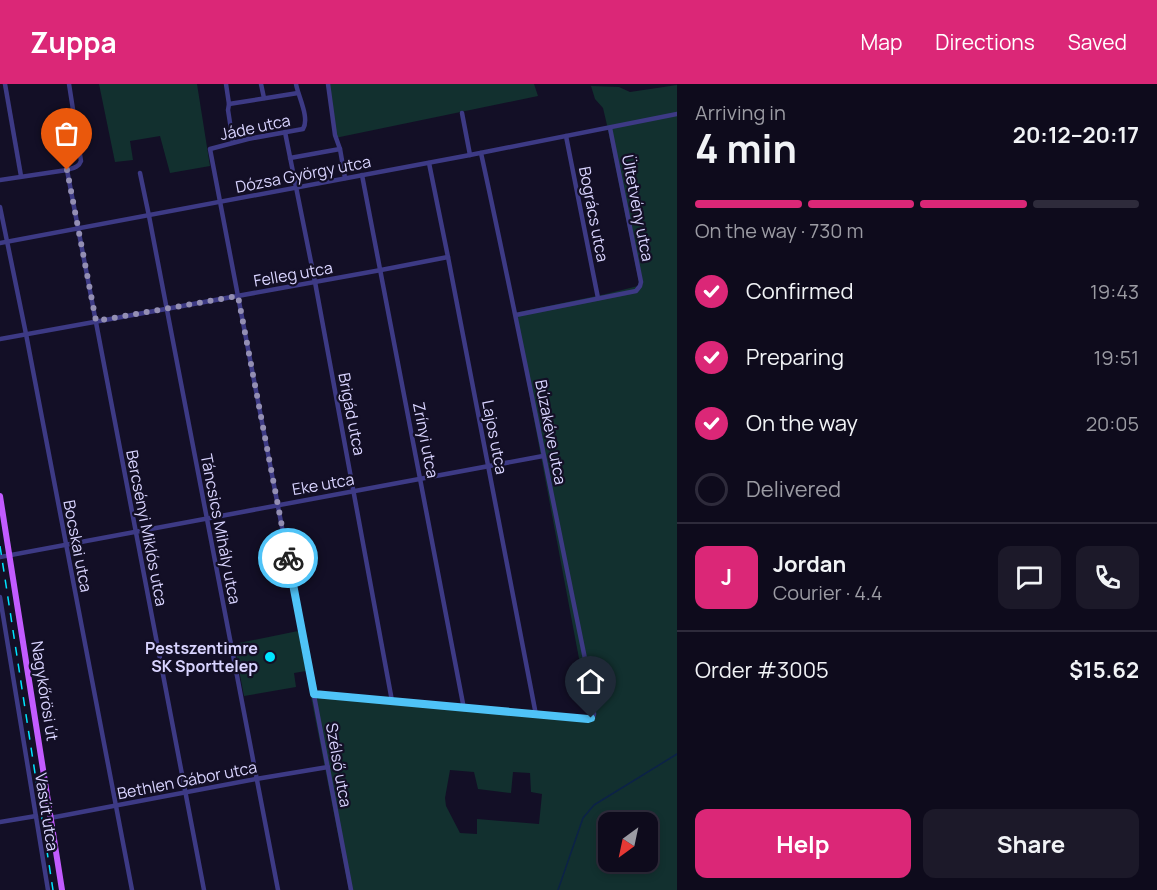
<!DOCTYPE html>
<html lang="en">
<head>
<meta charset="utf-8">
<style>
	:root { --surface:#0e0b1c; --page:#1c1929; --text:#f1f3f6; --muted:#9b9ba3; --line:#2e2b3b; --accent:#db2777 }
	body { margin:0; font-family:Manrope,sans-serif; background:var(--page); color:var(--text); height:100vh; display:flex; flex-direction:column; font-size:22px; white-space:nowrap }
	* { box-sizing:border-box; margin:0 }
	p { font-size:20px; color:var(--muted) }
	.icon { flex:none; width:33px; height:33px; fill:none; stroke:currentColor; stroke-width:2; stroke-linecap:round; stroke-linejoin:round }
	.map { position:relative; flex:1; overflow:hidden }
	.details { display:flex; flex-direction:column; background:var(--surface); width:480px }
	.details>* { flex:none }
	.needle { width:39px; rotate:213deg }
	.buttons { position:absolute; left:598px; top:728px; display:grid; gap:12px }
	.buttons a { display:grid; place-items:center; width:60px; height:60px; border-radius:12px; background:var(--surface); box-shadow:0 3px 9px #0003,0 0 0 2px var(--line); font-size:30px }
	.pin { position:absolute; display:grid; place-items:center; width:51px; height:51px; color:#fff; margin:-62px -26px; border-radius:50% 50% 50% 0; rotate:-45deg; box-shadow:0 0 6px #0007 }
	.pin .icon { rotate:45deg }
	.courier { position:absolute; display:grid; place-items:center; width:60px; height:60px; margin:-30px; border:4px solid #4fc3f7; border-radius:50%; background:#fff; color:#222; box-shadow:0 2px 8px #0007 }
	.summary em { font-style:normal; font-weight:700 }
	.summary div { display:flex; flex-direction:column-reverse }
	.summary { display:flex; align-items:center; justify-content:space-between; height:102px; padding:0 18px }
	h1 { font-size:39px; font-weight:700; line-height:45px }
	.bar { display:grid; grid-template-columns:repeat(4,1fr); gap:9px 6px; align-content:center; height:72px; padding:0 18px }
	.bar i { height:8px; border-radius:4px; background:var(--line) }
	.bar .on { background:var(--accent) }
	.bar p { grid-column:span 4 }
	.line { display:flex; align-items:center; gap:15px; padding:0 18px; border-top:2px solid var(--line) }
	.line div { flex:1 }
	.round { display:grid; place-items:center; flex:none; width:63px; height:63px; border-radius:12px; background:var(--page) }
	ol { padding:0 18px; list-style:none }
	li { display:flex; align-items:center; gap:18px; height:66px }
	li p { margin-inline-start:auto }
	li .icon { padding:6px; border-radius:50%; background:var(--accent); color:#fff; stroke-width:4 }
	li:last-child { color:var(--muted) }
	li i { width:33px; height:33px; border:3px solid var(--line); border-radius:50% }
	.primary-button { display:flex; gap:12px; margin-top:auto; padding:12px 18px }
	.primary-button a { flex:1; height:69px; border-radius:12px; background:var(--accent); color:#fff; font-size:24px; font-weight:700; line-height:69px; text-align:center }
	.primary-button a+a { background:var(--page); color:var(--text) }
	header { display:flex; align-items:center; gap:36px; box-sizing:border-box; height:84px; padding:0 30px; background:var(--accent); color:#fff }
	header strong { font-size:28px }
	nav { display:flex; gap:33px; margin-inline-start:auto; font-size:21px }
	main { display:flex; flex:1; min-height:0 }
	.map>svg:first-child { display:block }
	.green { fill:#12302f; fill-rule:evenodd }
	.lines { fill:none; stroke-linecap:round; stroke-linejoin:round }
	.stream { stroke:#0c2248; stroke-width:1.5 }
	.minor { stroke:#3d3a85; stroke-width:4.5 }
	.major { stroke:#c25bff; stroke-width:6 }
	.rail { stroke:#00e5ff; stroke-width:1.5; stroke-dasharray:9 8; stroke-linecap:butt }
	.done { stroke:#948fb3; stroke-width:6; stroke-dasharray:0 10.8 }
	.route { stroke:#4fc3f7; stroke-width:8 }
	.poi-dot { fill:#00e5ff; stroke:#130f26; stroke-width:2 }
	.labels { text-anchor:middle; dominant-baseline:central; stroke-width:4.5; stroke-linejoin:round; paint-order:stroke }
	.street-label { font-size:16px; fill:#d9d4ff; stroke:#130f26 }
	.poi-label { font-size:16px; font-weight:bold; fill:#d9d4ff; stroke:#130f26; text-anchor:end }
</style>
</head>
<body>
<header>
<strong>Zuppa</strong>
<nav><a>Map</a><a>Directions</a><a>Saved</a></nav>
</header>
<main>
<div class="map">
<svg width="677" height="806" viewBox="0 0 677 806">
	<rect width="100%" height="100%" fill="#130f26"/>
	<g class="green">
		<polygon points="99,0 197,0 210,82 170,89 160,52 130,57 133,76 115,78"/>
		<polygon points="327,0 534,0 538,12 335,54"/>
		<path d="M 677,1 L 677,806 L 349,806 L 310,608 L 356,613 L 590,633 L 514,229 L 606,210 L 638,202 L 639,198 L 607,41 L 603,24 L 595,15 L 591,2 L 619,3 L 630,8 ZM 450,686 L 474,688 L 478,705 L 511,709 L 513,688 L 530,689 L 531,708 L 542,710 L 539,740 L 477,735 L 477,750 L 460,749 L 446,722 L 445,714 ZM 609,738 L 648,738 L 648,777 L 609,777 Z"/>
		<polygon points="298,547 306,587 294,589 296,603 244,612 234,560"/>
	</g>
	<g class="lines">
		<polyline class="stream" points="558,806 583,734 594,721 677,670"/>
		<g class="minor">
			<polyline points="5,0 21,92"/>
			<polyline points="226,0 229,20 228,26 233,58"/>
			<polyline points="261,0 264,14"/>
			<path d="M 296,0 C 298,12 310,34 303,45 L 248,55 L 210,65 L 351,806"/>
			<polyline points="328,0 335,51 340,65 345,94"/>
			<polyline points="229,20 298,9"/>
			<polyline points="462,29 470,71"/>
			<polyline points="285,48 315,198 392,617"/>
			<polyline points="566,52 598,214"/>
			<polyline points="290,74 340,65"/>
			<polyline points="429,79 448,173 536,631"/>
			<polyline points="67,86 204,806"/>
			<polyline points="140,89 149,132 278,806"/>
			<polyline points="362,91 464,625"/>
			<path d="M 0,96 L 67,86 C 73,84 79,83 81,77 L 69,0"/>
			<polyline points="0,123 26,250 132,806"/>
			<polyline points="0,159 470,71 677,30"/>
			<polyline points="516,231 636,207 640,202 641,198 610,44"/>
			<polyline points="0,255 381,186 448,173"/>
			<polyline points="0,473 543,372"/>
			<polyline points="0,513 48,806"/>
			<path d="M 314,610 L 588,635 L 593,633 L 594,630 L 592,609 C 555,429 520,248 481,69"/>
			<polyline points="50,734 256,695 328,683"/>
			<polyline points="0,738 36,732"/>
		</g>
		<polyline class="major" points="0,412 62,806"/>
		<polyline class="rail" points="0,462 53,806"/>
	</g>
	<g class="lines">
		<polyline class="done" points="67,86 96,237 238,212 288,474"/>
		<polyline class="route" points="288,474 314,610 588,635 591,634"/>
	</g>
	<circle class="poi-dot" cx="270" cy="573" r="6"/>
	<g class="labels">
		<g class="street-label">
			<text transform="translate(255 43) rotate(-12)">Jáde utca</text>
			<text transform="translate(303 90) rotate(-11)">Dózsa György utca</text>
			<text transform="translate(638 124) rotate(79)">Ültetvény utca</text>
			<text transform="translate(594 130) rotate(79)">Bogrács utca</text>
			<text transform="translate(293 190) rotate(-10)">Felleg utca</text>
			<text transform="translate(352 330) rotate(79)">Brigád utca</text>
			<text transform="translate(551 348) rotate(79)">Búzakéve utca</text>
			<text transform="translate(495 353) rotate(79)">Lajos utca</text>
			<text transform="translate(426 356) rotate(79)">Zrínyi utca</text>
			<text transform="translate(323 400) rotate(-10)">Eke utca</text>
			<text transform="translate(147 444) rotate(79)">Bercsényi Miklós utca</text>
			<text transform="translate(221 445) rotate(79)">Táncsics Mihály utca</text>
			<text transform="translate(78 462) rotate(79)">Bocskai utca</text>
			<text transform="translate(45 607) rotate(81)">Nagykőrösi út</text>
			<text transform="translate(339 681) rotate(80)">Szélső utca</text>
			<text transform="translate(187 696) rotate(-11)">Bethlen Gábor utca</text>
			<text transform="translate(47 728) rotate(81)">Vasút utca</text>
		</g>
		<g class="poi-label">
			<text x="258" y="564">Pestszentimre<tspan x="258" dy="18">SK Sporttelep</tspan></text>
		</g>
	</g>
</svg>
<div class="buttons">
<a><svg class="needle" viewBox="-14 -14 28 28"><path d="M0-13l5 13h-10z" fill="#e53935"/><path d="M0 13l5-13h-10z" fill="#9b9ba3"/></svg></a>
</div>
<div class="pin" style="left:67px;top:86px;background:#ea580c"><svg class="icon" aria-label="bag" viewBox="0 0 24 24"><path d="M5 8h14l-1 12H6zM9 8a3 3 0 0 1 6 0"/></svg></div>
<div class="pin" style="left:591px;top:634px;background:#1f2937"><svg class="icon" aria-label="home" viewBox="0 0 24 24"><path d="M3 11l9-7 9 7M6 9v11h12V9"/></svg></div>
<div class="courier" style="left:288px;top:474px"><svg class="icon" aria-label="bike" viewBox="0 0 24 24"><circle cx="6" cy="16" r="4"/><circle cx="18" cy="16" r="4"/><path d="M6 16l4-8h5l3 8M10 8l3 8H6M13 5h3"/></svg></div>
</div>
<section class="details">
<div class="summary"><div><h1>4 min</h1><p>Arriving in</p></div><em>20:12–20:17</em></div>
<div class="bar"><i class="on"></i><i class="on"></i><i class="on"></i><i></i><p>On the way · 730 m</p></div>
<ol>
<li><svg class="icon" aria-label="check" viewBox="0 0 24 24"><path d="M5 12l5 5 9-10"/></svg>Confirmed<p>19:43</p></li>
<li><svg class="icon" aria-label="check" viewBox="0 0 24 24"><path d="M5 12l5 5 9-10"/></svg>Preparing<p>19:51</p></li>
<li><svg class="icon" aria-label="check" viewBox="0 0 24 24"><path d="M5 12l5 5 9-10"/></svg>On the way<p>20:05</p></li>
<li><i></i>Delivered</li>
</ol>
<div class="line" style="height:108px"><b class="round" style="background:var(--accent);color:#fff">J</b><div><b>Jordan</b><p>Courier · 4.4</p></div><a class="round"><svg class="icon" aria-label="chat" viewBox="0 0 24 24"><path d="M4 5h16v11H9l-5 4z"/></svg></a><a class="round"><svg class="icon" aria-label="phone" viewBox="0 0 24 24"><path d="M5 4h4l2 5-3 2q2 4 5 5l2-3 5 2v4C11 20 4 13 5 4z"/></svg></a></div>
<div class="line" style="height:78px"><div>Order #3005</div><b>$15.62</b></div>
<div class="primary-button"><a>Help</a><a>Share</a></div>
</section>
</main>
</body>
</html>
